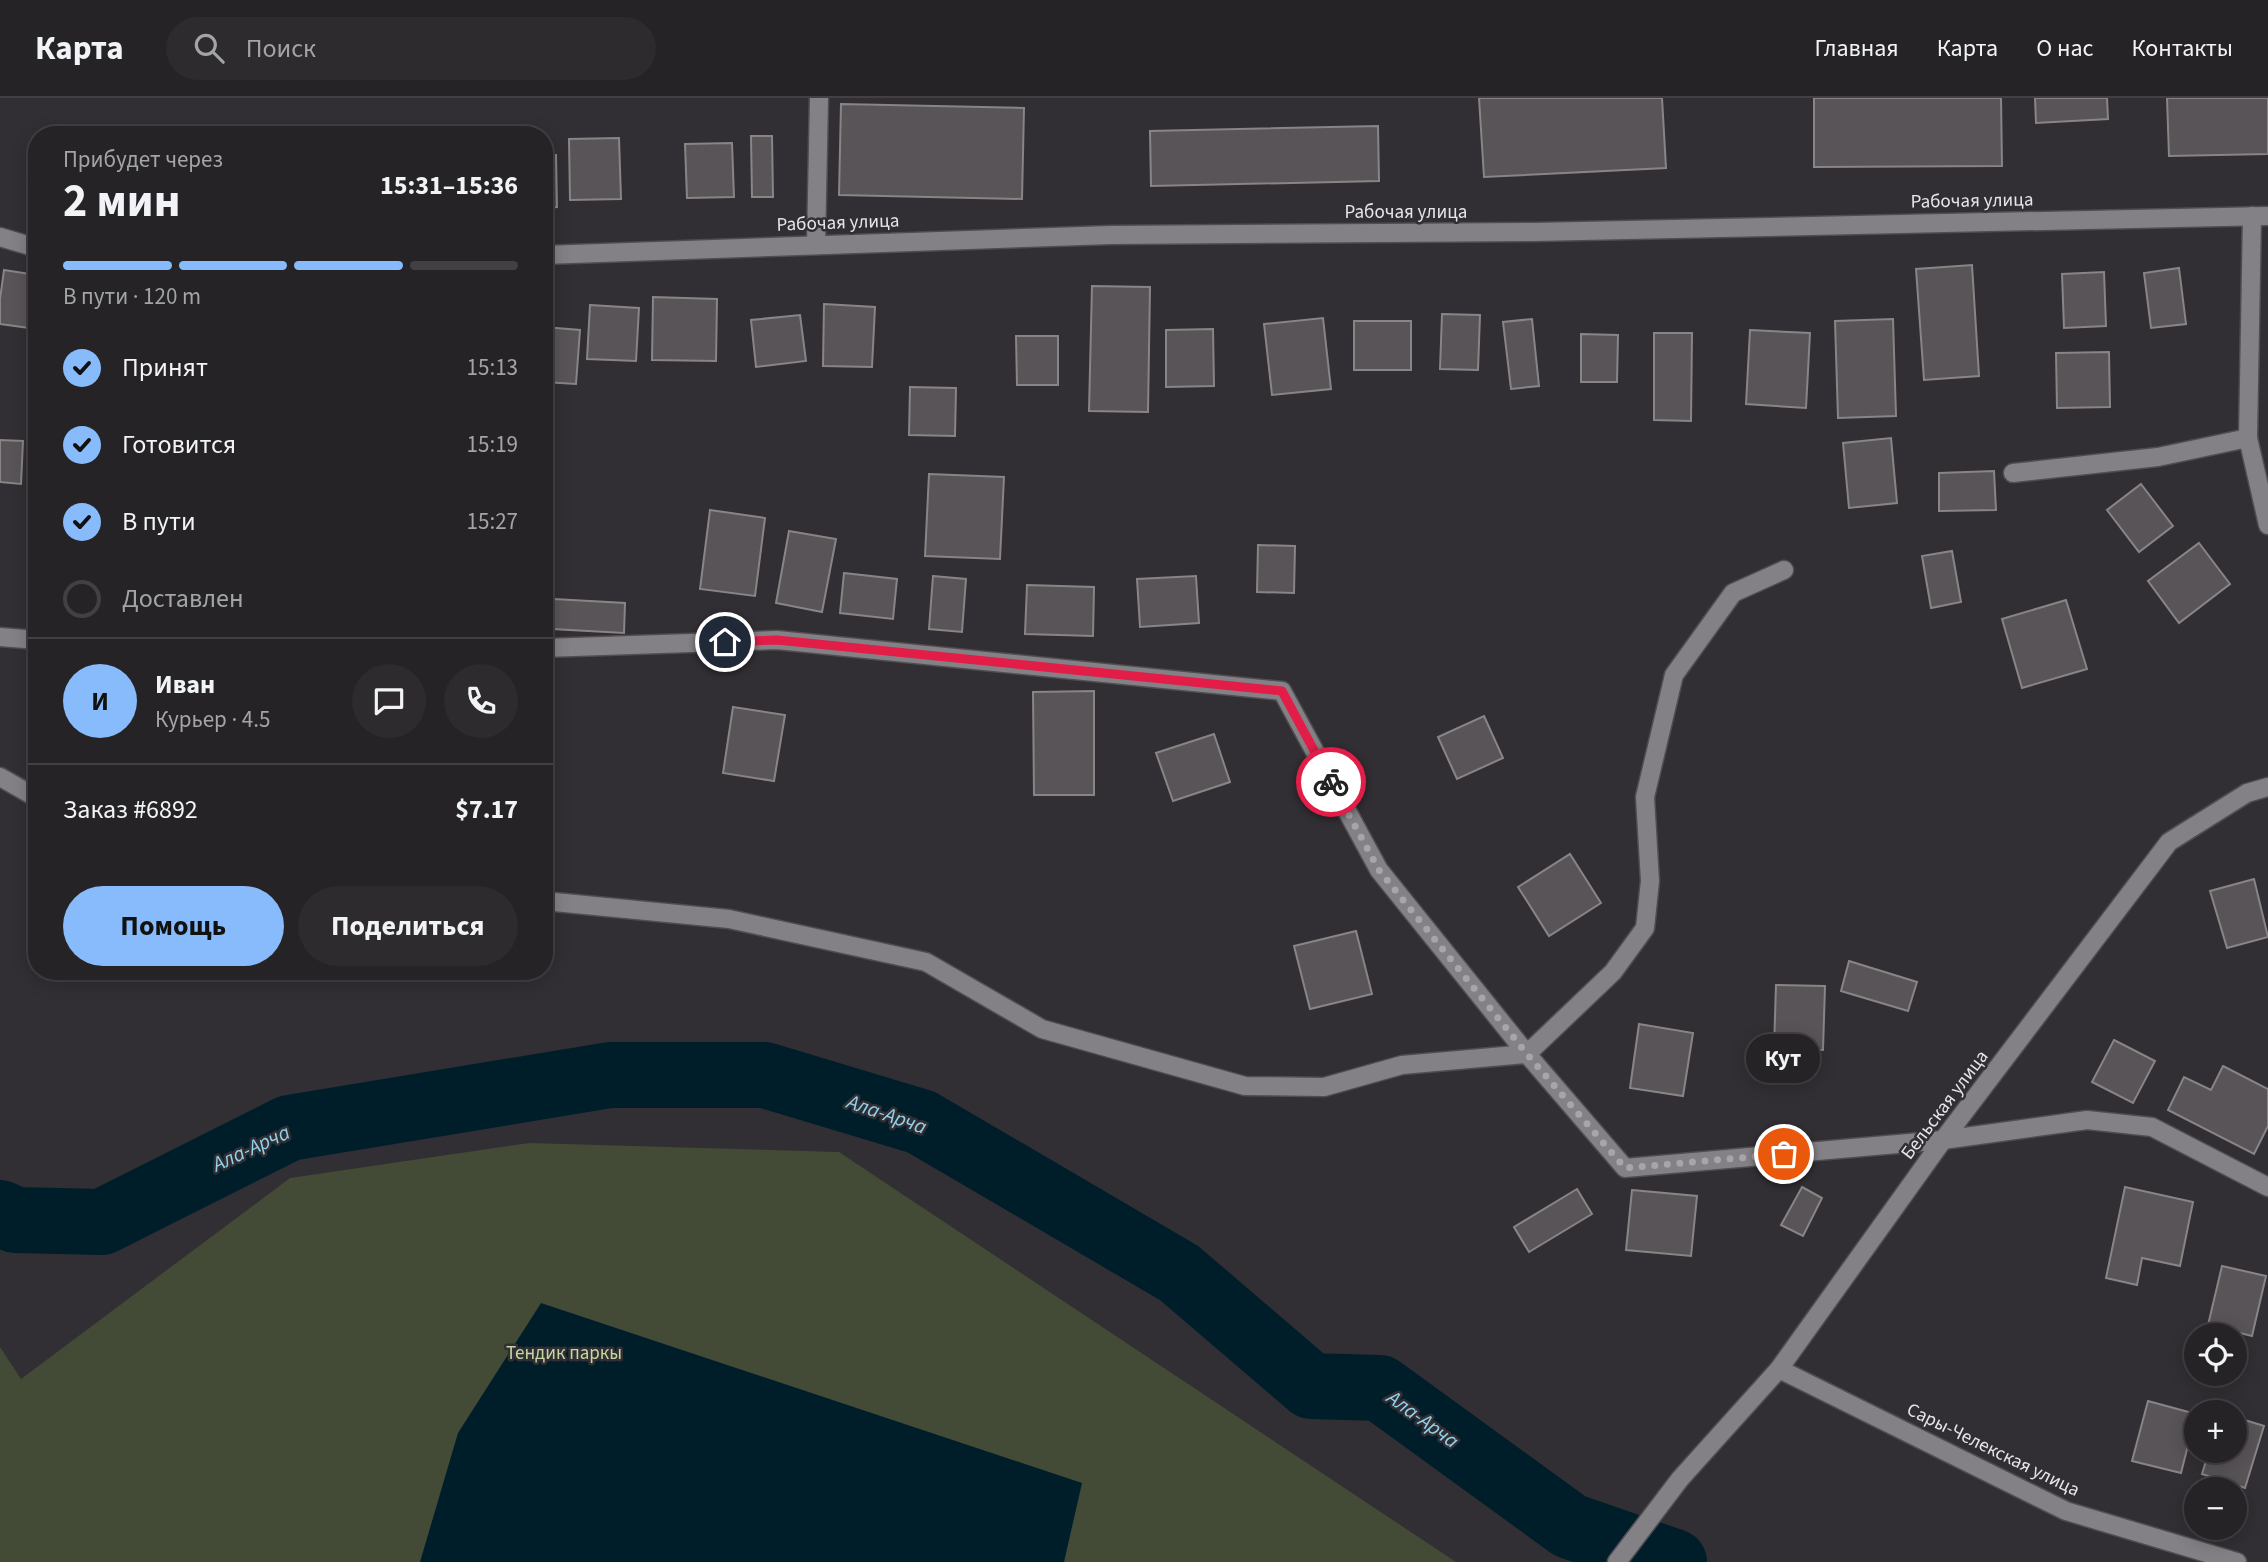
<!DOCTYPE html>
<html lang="ru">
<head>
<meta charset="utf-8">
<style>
	:root { --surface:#252326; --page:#2d2b2e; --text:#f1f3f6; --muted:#a3a4a7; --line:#424043; --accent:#87bbfb }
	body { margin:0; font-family:"Source Sans 3",sans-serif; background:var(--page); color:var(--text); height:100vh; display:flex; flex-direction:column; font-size:26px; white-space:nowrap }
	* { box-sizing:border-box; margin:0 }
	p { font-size:23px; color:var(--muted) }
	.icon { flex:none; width:38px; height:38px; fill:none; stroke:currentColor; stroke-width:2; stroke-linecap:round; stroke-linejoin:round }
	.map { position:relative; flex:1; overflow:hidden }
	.details { position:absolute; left:28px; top:28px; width:525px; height:854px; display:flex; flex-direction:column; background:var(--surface); border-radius:28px; box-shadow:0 4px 18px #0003,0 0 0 2px var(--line) }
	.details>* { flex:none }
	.tools { position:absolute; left:2184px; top:1225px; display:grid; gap:14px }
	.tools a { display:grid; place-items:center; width:63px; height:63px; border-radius:50%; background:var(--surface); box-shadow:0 4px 18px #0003,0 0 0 2px var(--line); font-size:35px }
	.pin { position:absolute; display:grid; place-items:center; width:60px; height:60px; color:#fff; margin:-30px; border:4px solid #fff; border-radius:50%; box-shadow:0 2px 7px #0007 }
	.courier { position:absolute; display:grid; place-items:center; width:70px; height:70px; margin:-35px; border:5px solid #e11d48; border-radius:50%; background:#fff; color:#222; box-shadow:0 2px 9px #0007 }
	.bubble { position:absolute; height:49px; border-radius:24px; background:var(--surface); box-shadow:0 4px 18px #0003,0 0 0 2px var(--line); font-size:23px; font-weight:700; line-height:49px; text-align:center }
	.summary em { font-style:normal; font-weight:700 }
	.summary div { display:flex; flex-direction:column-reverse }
	.summary { display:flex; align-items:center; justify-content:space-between; height:119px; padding:0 35px }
	h1 { font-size:46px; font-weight:700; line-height:52px }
	.bar { display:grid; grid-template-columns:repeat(4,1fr); gap:10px 7px; align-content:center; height:84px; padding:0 35px }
	.bar i { height:9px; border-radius:5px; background:var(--line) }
	.bar .active { background:var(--accent) }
	.bar p { grid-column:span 4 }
	.line { display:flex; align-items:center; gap:18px; padding:0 35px; border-top:2px solid var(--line) }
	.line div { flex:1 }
	.round { display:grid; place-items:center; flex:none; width:74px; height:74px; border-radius:37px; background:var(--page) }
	ol { padding:0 35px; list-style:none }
	li { display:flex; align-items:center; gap:21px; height:77px }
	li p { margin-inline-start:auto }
	li .icon { padding:7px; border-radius:50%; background:var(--accent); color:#111; stroke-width:4 }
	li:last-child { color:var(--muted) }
	li i { width:38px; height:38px; border:4px solid var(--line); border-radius:50% }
	.cta { display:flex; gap:14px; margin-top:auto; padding:14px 35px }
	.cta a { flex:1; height:80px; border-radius:42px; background:var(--accent); color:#111; font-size:28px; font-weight:700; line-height:80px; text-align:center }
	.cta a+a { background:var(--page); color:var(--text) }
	header { display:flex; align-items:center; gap:42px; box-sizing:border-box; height:98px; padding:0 35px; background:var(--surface); border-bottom:2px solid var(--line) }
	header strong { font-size:33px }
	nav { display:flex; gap:38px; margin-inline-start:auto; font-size:24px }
	.search { width:490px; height:63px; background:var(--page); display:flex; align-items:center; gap:18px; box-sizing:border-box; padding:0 24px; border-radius:38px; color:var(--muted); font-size:26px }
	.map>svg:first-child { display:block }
	.green { fill:#434a36 }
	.water { fill:#001e2a }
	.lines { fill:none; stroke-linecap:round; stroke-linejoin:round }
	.river { stroke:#001e2a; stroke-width:66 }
	.building { fill:#595457; stroke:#898486; stroke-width:2 }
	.minor-casing { stroke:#4f4d50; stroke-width:21 }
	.minor { stroke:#848186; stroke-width:18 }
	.done { stroke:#a7a5a9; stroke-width:7; stroke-dasharray:0 12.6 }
	.route { stroke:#e11d48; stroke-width:9 }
	.labels { text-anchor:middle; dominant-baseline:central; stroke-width:5; stroke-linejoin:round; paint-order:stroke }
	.street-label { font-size:19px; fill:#e7e5e8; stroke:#312f33 }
	.park-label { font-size:19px; fill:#c4d7a1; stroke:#312f33 }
	.water-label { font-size:21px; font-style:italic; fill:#92d2ec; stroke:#312f33 }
</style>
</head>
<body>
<header>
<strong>Карта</strong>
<div class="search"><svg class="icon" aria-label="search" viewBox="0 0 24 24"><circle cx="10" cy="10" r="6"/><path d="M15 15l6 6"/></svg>Поиск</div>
<nav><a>Главная</a><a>Карта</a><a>О нас</a><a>Контакты</a></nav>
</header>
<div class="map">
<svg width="2268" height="1464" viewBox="0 0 2268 1464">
	<rect width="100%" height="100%" fill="#312f33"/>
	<polygon class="green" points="529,1045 839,1054 1456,1464 0,1464 0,1249 21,1281 290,1080"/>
	<polygon class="water" points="541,1205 1082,1385 1064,1464 420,1464 458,1335"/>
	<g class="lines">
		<polyline class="river" points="0,1115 15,1122 102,1124 289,1030 610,977 765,977 921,1024 1179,1175 1311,1288 1380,1290 1570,1428 1674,1464"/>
	</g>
	<g class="building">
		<polygon points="1479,0 1662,0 1666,70 1484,79"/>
		<polygon points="1814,0 2001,0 2002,68 1814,69"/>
		<polygon points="2035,0 2107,0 2108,21 2036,25"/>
		<polygon points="2167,0 2268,0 2268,56 2169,58"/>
		<polygon points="841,6 1024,10 1022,101 839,97"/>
		<polygon points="1378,28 1379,83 1151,88 1150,33"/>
		<polygon points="751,38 772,38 773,99 752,99"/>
		<polygon points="619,40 621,101 570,102 569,41"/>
		<polygon points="732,45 734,99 687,100 685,46"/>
		<polygon points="556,57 557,109 544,110 544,58"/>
		<polygon points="37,80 37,133 27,82"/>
		<polygon points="1972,167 1979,278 1924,282 1916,171"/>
		<polygon points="2179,170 2186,226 2151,230 2144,175"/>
		<polygon points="4,172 37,177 37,231 0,226 0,201"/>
		<polygon points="2104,174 2106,228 2064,230 2062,176"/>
		<polygon points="1092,188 1150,189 1148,314 1089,313"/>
		<polygon points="653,199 717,201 716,263 652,262"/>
		<polygon points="824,206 875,209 872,269 823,268"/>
		<polygon points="590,207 639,210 636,263 587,261"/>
		<polygon points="1442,216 1480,217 1478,272 1440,271"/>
		<polygon points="800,217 806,263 756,269 751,222"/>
		<polygon points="1323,220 1331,291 1272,297 1264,226"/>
		<polygon points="1532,221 1539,288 1511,291 1503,224"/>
		<polygon points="1893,221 1896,318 1838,320 1835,223"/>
		<rect x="1354" y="223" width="57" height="49"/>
		<polygon points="544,229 580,232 576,286 544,284"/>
		<polygon points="1213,231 1214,288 1166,289 1166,232"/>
		<polygon points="1750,232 1810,235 1806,310 1746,306"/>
		<polygon points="1654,235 1692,235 1691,323 1654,322"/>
		<polygon points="1581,236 1618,237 1617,284 1581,284"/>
		<polygon points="1016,238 1058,238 1058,287 1017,287"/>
		<polygon points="2109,254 2110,309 2057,310 2056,255"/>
		<polygon points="910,289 956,290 955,338 909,337"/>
		<polygon points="1891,340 1897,405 1849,410 1843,345"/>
		<polygon points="0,342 23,343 21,386 0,384"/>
		<polygon points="1994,373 1996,412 1939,413 1939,375"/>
		<polygon points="929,376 1004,379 1000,461 925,458"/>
		<polygon points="2141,386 2173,428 2139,454 2107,412"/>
		<polygon points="710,412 765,420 755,498 700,491"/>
		<polygon points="789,433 836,441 822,514 776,505"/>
		<polygon points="2199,445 2230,486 2179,525 2148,483"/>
		<polygon points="1258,447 1295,448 1294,495 1257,494"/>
		<polygon points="1952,453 1961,504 1931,510 1922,458"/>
		<polygon points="844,475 897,481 893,521 840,515"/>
		<polygon points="933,478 966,481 962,534 929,531"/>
		<polygon points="1196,478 1199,525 1140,529 1137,481"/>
		<polygon points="1027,487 1094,489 1093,538 1025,536"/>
		<polygon points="554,501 625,505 624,535 552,531"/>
		<polygon points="2066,502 2087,571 2022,590 2002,521"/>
		<polygon points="1094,593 1094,697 1034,697 1033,594"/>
		<polygon points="733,609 785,617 774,683 723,675"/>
		<polygon points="1484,618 1503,660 1457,681 1438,639"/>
		<polygon points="1214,636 1230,684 1173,703 1156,655"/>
		<polygon points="1570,756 1601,805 1549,838 1518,789"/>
		<polygon points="2254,781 2268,839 2227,850 2210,793"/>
		<polygon points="1356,833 1372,896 1310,911 1294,848"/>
		<polygon points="1849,863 1917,884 1908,913 1841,893"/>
		<polygon points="1776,887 1825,888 1823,952 1774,950"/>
		<polygon points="1639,926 1693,935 1683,998 1630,990"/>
		<polygon points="2114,942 2155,963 2133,1005 2092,984"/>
		<polygon points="2223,968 2268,991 2268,1028 2254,1056 2168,1012 2184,979 2211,992"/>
		<polygon points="1802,1089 1822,1100 1803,1138 1781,1127"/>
		<polygon points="2125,1089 2193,1104 2180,1168 2142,1160 2137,1187 2106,1180"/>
		<polygon points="1577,1091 1592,1116 1529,1154 1514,1129"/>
		<polygon points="1632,1092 1697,1098 1691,1158 1626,1152"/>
		<polygon points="2222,1168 2266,1178 2252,1238 2208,1227"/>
		<polygon points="2148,1303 2196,1316 2181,1375 2132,1363"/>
		<polygon points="2235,1319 2264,1328 2245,1390 2202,1376 2209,1353 2235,1353"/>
	</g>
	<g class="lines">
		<defs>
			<g id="minor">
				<polyline points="2252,118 2248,340 2268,427"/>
				<polyline points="0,139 37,150"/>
				<polyline points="816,147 819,0"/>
				<polyline points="544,157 1110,137 1534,134 2268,118"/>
				<polyline points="2013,375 2158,359 2248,340"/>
				<polyline points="0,539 37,542"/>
				<polyline points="544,550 777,542 1282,593 1379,772 1527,956 1625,1070 1943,1042 2087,1022 2152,1029 2268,1089"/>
				<polyline points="0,679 37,700"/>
				<polyline points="544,803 729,821 926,864 1042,931 1245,988 1324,989 1402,967 1527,956 1613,874 1645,830 1650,783 1645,699 1674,577 1733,495 1784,472"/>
				<polyline points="1779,1271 2066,1413 2237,1464"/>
				<polyline points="1617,1464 1680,1381 1779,1271 1943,1042 2169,744 2247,695 2268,689"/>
			</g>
		</defs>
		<use href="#minor" class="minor-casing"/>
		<use href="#minor" class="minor"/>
	</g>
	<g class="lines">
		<polyline class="done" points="1331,684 1379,772 1527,956 1625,1070 1784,1056"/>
		<polyline class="route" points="725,544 777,542 1282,593 1331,684"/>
	</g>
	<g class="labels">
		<g class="street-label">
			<text transform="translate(1972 103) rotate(-1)">Рабочая улица</text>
			<text x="1406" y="114">Рабочая улица</text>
			<text transform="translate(838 125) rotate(-2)">Рабочая улица</text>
			<text transform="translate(1945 1007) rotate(-53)">Бельская улица</text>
			<text transform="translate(1993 1352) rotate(26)">Сары-Челекская улица</text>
		</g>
		<g class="park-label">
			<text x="564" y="1255">Тендик паркы</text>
		</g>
		<g class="water-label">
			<text transform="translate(887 1016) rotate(19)">Ала-Арча</text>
			<text transform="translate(251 1050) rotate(-25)">Ала-Арча</text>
			<text transform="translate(1423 1321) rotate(36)">Ала-Арча</text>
		</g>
	</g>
</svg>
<div class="tools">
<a><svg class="icon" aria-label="locate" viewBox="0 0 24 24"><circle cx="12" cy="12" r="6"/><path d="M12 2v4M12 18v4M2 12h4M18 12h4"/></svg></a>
<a>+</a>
<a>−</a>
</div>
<div class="pin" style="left:1784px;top:1056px;background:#ea580c"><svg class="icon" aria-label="bag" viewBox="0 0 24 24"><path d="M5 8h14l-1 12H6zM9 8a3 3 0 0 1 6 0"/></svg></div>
<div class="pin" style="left:725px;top:544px;background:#1f2937"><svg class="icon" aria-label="home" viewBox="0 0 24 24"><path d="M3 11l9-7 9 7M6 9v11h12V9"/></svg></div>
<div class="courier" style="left:1331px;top:684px"><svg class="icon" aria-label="bike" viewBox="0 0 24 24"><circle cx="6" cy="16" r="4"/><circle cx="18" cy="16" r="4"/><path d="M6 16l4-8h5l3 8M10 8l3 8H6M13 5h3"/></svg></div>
<div class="bubble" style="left:1746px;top:936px;width:74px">Кут</div>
<section class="details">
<div class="summary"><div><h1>2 мин</h1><p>Прибудет через</p></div><em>15:31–15:36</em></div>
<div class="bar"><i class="active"></i><i class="active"></i><i class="active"></i><i></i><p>В пути · 120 m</p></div>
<ol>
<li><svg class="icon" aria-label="check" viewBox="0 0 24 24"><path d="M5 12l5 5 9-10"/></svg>Принят<p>15:13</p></li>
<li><svg class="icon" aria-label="check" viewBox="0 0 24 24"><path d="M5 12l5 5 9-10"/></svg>Готовится<p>15:19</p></li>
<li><svg class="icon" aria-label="check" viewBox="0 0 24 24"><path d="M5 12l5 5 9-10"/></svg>В пути<p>15:27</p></li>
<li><i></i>Доставлен</li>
</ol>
<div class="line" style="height:126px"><b class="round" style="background:var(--accent);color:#111">И</b><div><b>Иван</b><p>Курьер · 4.5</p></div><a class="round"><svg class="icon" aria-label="chat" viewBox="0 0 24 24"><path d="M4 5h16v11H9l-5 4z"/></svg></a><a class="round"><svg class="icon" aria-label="phone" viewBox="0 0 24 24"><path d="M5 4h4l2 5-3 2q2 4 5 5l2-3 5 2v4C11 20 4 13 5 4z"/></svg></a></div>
<div class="line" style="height:91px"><div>Заказ #6892</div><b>$7.17</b></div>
<div class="cta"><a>Помощь</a><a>Поделиться</a></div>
</section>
</div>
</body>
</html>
